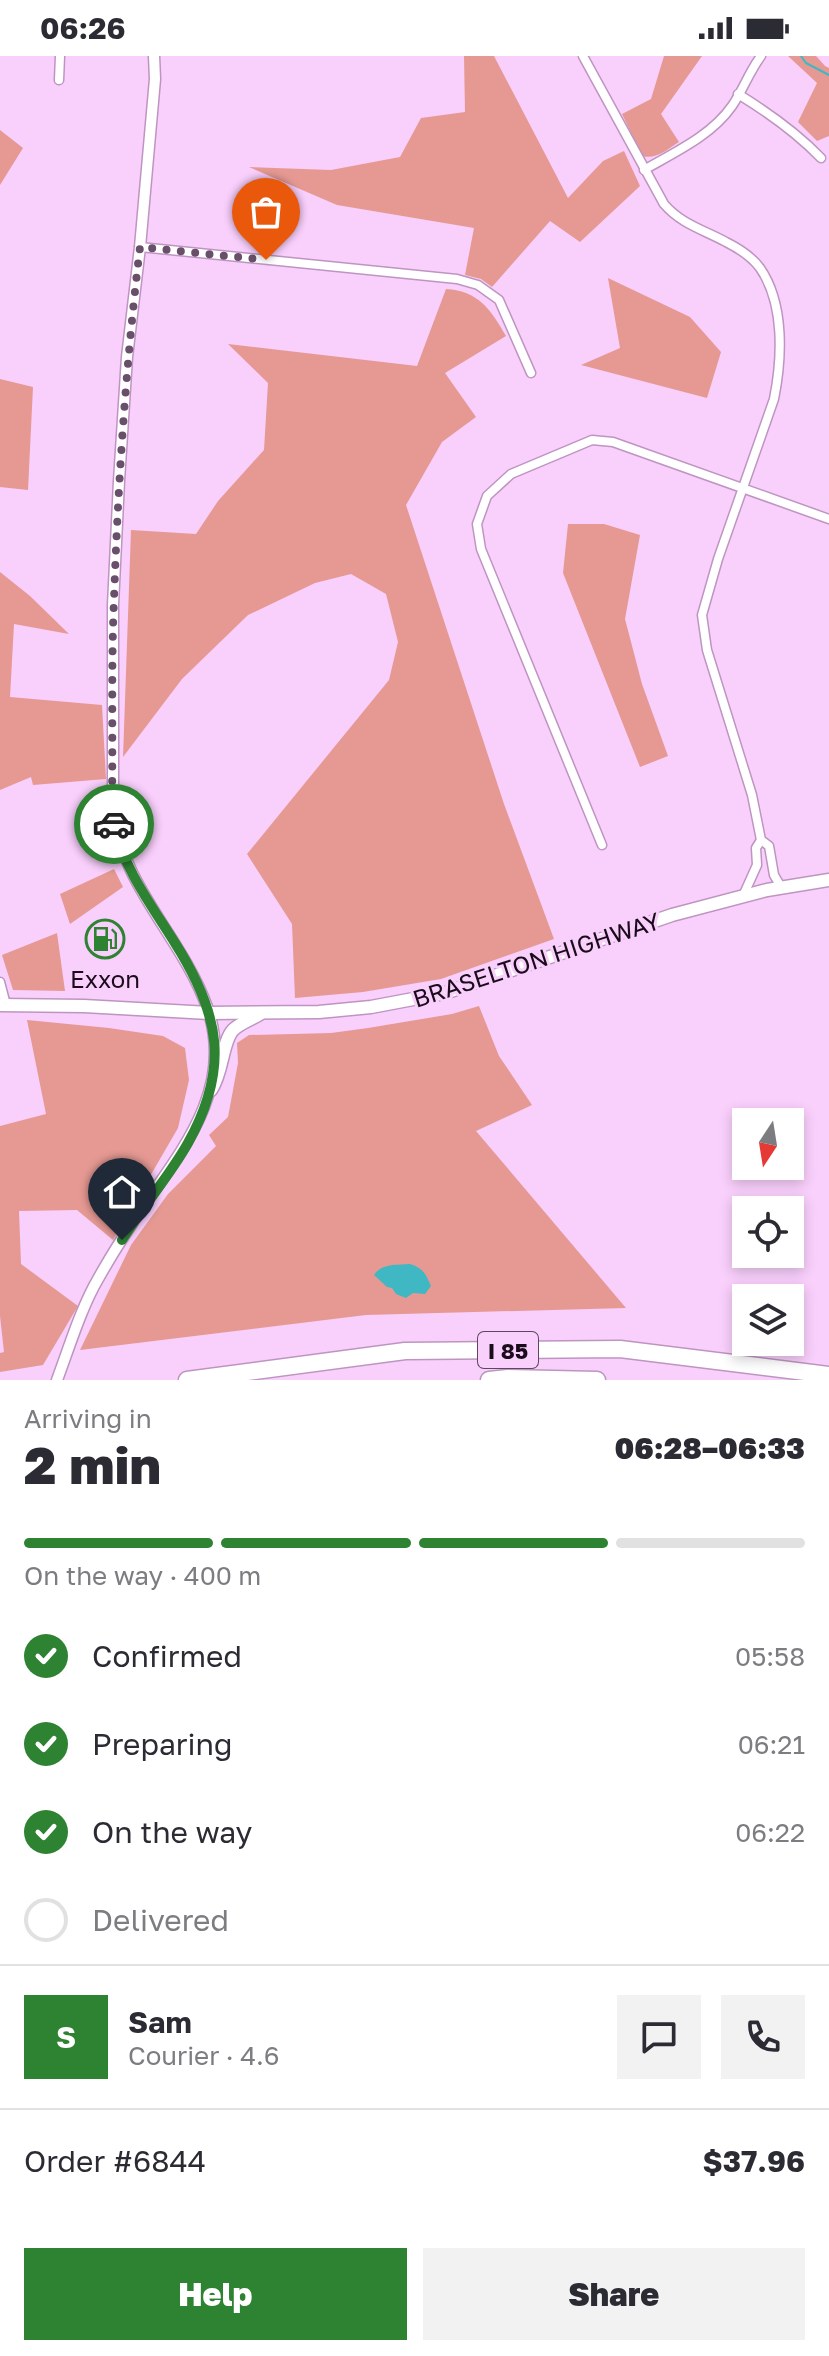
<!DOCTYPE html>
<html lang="en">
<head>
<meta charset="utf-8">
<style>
	:root { --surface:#fff; --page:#f2f2f3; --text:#2b2b33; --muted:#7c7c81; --line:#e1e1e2; --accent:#2d8332 }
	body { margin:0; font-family:"Golos Text",sans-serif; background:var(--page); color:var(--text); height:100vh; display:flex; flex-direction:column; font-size:30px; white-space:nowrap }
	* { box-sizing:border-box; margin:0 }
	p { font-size:26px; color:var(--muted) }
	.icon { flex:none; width:44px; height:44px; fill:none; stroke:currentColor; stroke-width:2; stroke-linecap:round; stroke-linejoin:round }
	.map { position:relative; height:1324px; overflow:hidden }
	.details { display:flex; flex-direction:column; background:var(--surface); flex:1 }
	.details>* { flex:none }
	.needle { width:52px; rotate:192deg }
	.fabs { position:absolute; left:732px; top:1052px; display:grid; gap:16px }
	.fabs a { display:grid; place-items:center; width:72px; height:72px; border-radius:0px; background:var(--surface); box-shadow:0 4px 12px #0003; font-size:40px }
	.pin { position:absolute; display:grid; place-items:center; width:68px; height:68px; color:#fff; margin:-82px -34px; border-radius:50% 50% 50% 0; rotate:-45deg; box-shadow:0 0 8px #0007 }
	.pin .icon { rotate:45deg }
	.courier { position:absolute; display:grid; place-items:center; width:80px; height:80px; margin:-40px; border:6px solid #2d8332; border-radius:50%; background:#fff; color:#222; box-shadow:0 2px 10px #0007 }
	.headline em { font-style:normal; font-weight:800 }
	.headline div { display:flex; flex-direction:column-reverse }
	.headline { display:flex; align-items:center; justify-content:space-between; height:136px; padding:0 24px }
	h1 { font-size:52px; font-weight:800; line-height:60px }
	.bar { display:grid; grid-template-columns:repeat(4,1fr); gap:12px 8px; align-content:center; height:96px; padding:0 24px }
	.bar i { height:10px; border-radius:6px; background:var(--line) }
	.bar .active { background:var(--accent) }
	.bar p { grid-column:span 4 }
	.line { display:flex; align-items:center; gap:20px; padding:0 24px; border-top:2px solid var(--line) }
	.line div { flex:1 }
	.round { display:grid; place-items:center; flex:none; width:84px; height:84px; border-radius:0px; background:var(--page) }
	ol { padding:0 24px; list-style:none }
	li { display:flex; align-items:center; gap:24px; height:88px }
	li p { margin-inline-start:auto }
	li .icon { padding:8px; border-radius:50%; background:var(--accent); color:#fff; stroke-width:4 }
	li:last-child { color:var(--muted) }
	li i { width:44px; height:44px; border:4px solid var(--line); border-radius:50% }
	.cta { display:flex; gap:16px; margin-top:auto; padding:16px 24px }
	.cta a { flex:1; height:92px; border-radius:0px; background:var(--accent); color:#fff; font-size:32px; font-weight:800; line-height:92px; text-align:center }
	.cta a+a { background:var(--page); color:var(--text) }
	.status { display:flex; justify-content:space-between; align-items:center; height:56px; padding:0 40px; background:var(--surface); direction:ltr }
	.status svg { height:22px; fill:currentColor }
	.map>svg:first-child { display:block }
	.green { fill:#e69993 }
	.water { fill:#3fb8c3 }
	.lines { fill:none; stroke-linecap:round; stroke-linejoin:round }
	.stream { stroke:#3fb8c3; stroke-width:2 }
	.minor-casing { stroke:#be95c1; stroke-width:11 }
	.tertiary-casing { stroke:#be95c1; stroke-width:13 }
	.secondary-casing { stroke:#be95c1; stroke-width:15 }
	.motorway-casing { stroke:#be95c1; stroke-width:19 }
	.minor { stroke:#fff; stroke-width:8 }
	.tertiary { stroke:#fff; stroke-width:10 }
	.secondary { stroke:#fff; stroke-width:12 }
	.motorway { stroke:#fff; stroke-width:16 }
	.done { stroke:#68506a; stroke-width:8; stroke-dasharray:0 14.4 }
	.route { stroke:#2d8332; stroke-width:10 }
	.labels { text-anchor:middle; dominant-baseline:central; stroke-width:6; stroke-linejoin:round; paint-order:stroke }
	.shield { fill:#f9cffc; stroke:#5d465e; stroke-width:2 }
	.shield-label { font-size:22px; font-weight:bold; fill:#1a0c1b }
	.street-label { font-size:24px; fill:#1a0c1b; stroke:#f9cffc }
	.poi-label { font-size:24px; fill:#1a0c1b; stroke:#f9cffc }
</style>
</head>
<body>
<div class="status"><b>06:26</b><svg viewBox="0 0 49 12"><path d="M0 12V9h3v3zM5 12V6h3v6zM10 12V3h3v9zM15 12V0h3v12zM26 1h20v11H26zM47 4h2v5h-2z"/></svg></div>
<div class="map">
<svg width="829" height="1324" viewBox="0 0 829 1324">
	<rect width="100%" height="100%" fill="#f9cffc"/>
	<g class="green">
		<polygon points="464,0 494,0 568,142 603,105 624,95 640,130 580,186 550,165 492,231 481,223 465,219 474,172 337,149 249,111 331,114 400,101 421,62 465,56"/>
		<path d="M 664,0 L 702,0 L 661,58 L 679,86 C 668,93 656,104 642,100 L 622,58 L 651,43 Z"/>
		<polygon points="788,0 816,0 825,10 829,12 829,80 817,85 798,66 817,27"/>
		<polygon points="0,74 23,92 0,129"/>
		<polygon points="608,222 690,261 721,296 707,342 581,309 620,292"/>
		<path d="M 446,233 C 479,235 491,254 506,280 L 445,317 L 476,361 L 442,386 L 406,449 L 504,748 L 554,883 L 441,923 L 363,936 L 295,942 L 292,868 L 247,798 L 389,624 L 398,586 L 386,538 L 351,518 L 315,527 L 248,559 L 182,623 L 123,701 L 131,474 L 196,478 L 218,445 L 264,394 L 268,327 L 228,288 L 417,310 Z"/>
		<polygon points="0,323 33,331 28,434 0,431"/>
		<polygon points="568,468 604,468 640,479 625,563 642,628 668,700 640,711 563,517"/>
		<polygon points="0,516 30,540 69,578 14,568 10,641 102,649 106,723 33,729 31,721 0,734"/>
		<polygon points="114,813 123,831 70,868 60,838"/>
		<polygon points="57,877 65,935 13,934 2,899"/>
		<polygon points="479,950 499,1000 532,1049 476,1075 626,1252 366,1259 80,1294 131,1189 168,1138 216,1090 209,1079 228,1061 238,1007 237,987 249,979 331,977 368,972 452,958"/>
		<polygon points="27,964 109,972 163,980 185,992 189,1024 178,1072 113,1184 77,1154 19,1155 21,1208 78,1250 43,1309 0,1316 0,1297 4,1296 0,1260 0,1070 46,1058"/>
	</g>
	<path class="water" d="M 410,1208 C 423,1212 426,1218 431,1230 L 425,1238 L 413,1237 L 406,1242 L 396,1238 L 392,1232 L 387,1231 L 374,1219 C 381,1207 398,1209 410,1208 Z"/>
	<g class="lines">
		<polyline class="stream" points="801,0 806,7 829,19"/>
		<defs>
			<g id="minor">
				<path d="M 583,0 L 664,148 C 681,168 704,174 726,186 C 738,192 752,201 760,212 C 785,248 782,303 774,343 L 718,503 L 702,559 L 707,594 L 752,739 L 761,784 L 769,790 L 774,819 L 781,831"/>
				<polyline points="59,24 60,0"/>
				<path d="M 738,38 C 769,57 796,76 821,102"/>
				<path d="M 644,114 C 675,96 711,80 732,50 C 743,34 749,16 761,0"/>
				<polyline points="140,191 457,223 478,229 499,244 531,317"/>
				<polyline points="602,789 481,493 477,468 487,440 511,418 592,384 613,386 829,463"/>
				<polyline points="743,840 757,809 756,792 761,784"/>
				<polyline points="0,926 6,949"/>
			</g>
			<path id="tertiary" d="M 57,1324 C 69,1292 81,1252 98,1223 C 113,1196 130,1170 147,1145 C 188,1087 234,1027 207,951 C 183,883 121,829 113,755 L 113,549 L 119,425 L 127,301 L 140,191 L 155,23 L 154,0"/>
			<g id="secondary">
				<polyline points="0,949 84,950 209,957 319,956 371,951 445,937 672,859 767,834 829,824"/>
				<path d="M 211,1034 C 223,1016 222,986 233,974 C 240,967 252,963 260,958"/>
			</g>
			<g id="motorway">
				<polyline points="187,1324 405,1295 620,1293 829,1319"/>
				<polyline points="489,1324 508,1322 597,1324"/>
			</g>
		</defs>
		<use href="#minor" class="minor-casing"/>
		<use href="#tertiary" class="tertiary-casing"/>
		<use href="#secondary" class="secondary-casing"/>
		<use href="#motorway" class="motorway-casing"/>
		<use href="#minor" class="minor"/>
		<use href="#tertiary" class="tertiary"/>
		<use href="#secondary" class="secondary"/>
		<use href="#motorway" class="motorway"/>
	</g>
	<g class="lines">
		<path class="done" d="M 114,768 L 112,740 C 113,675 111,609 114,544 C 118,426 126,308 140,191 L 266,204"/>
		<path class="route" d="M 114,768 C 123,812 152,850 175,887 C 220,958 230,1012 188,1087 C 169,1121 142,1151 122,1184"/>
	</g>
	<defs>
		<symbol id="fuel-ring" viewBox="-11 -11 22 22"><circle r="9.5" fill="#f9cffc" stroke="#2d8332" stroke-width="1.5"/><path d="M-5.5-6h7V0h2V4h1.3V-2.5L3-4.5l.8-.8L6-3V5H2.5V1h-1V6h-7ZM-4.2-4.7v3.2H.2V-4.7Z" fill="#2d8332"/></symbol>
	</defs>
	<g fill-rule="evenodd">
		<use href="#fuel-ring" x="83" y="861" width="44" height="44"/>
	</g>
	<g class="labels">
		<rect class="shield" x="478" y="1276" width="60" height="36" rx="6"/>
		<g class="shield-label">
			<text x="508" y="1294">I 85</text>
		</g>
		<g class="street-label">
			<text transform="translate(536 903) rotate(-18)">BRASELTON HIGHWAY</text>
		</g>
		<g class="poi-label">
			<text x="105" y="922">Exxon</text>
		</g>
	</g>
</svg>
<div class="fabs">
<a><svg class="needle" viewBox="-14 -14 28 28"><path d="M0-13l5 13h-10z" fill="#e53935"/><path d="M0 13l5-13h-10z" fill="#7c7c81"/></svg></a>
<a><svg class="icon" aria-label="locate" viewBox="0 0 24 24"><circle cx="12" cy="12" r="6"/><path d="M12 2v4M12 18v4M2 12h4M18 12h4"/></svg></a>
<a><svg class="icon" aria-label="layers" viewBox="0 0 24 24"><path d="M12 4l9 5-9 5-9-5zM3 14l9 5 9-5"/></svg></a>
</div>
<div class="pin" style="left:266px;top:204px;background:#ea580c"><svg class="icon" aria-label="bag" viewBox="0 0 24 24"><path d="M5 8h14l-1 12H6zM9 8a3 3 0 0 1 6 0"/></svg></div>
<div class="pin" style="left:122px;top:1184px;background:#1f2937"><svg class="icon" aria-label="home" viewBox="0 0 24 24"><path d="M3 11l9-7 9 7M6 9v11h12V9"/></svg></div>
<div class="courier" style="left:114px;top:768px"><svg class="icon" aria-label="car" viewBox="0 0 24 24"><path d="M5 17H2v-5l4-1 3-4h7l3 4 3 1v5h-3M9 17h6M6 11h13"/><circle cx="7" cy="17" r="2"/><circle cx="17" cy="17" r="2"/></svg></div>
</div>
<section class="details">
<div class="headline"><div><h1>2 min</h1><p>Arriving in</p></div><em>06:28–06:33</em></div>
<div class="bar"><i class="active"></i><i class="active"></i><i class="active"></i><i></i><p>On the way · 400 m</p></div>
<ol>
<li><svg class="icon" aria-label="check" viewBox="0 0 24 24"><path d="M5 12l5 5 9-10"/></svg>Confirmed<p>05:58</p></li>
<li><svg class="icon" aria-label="check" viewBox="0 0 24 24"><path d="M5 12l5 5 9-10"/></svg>Preparing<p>06:21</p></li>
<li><svg class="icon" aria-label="check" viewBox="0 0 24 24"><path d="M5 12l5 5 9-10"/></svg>On the way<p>06:22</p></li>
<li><i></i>Delivered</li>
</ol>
<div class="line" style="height:144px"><b class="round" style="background:var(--accent);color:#fff">S</b><div><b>Sam</b><p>Courier · 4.6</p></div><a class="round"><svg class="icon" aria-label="chat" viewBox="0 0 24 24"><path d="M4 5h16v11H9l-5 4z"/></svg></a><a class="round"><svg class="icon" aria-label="phone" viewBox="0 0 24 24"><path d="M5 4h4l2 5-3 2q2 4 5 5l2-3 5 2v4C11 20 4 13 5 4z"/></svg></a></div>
<div class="line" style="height:104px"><div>Order #6844</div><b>$37.96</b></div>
<div class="cta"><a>Help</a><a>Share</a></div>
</section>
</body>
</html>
